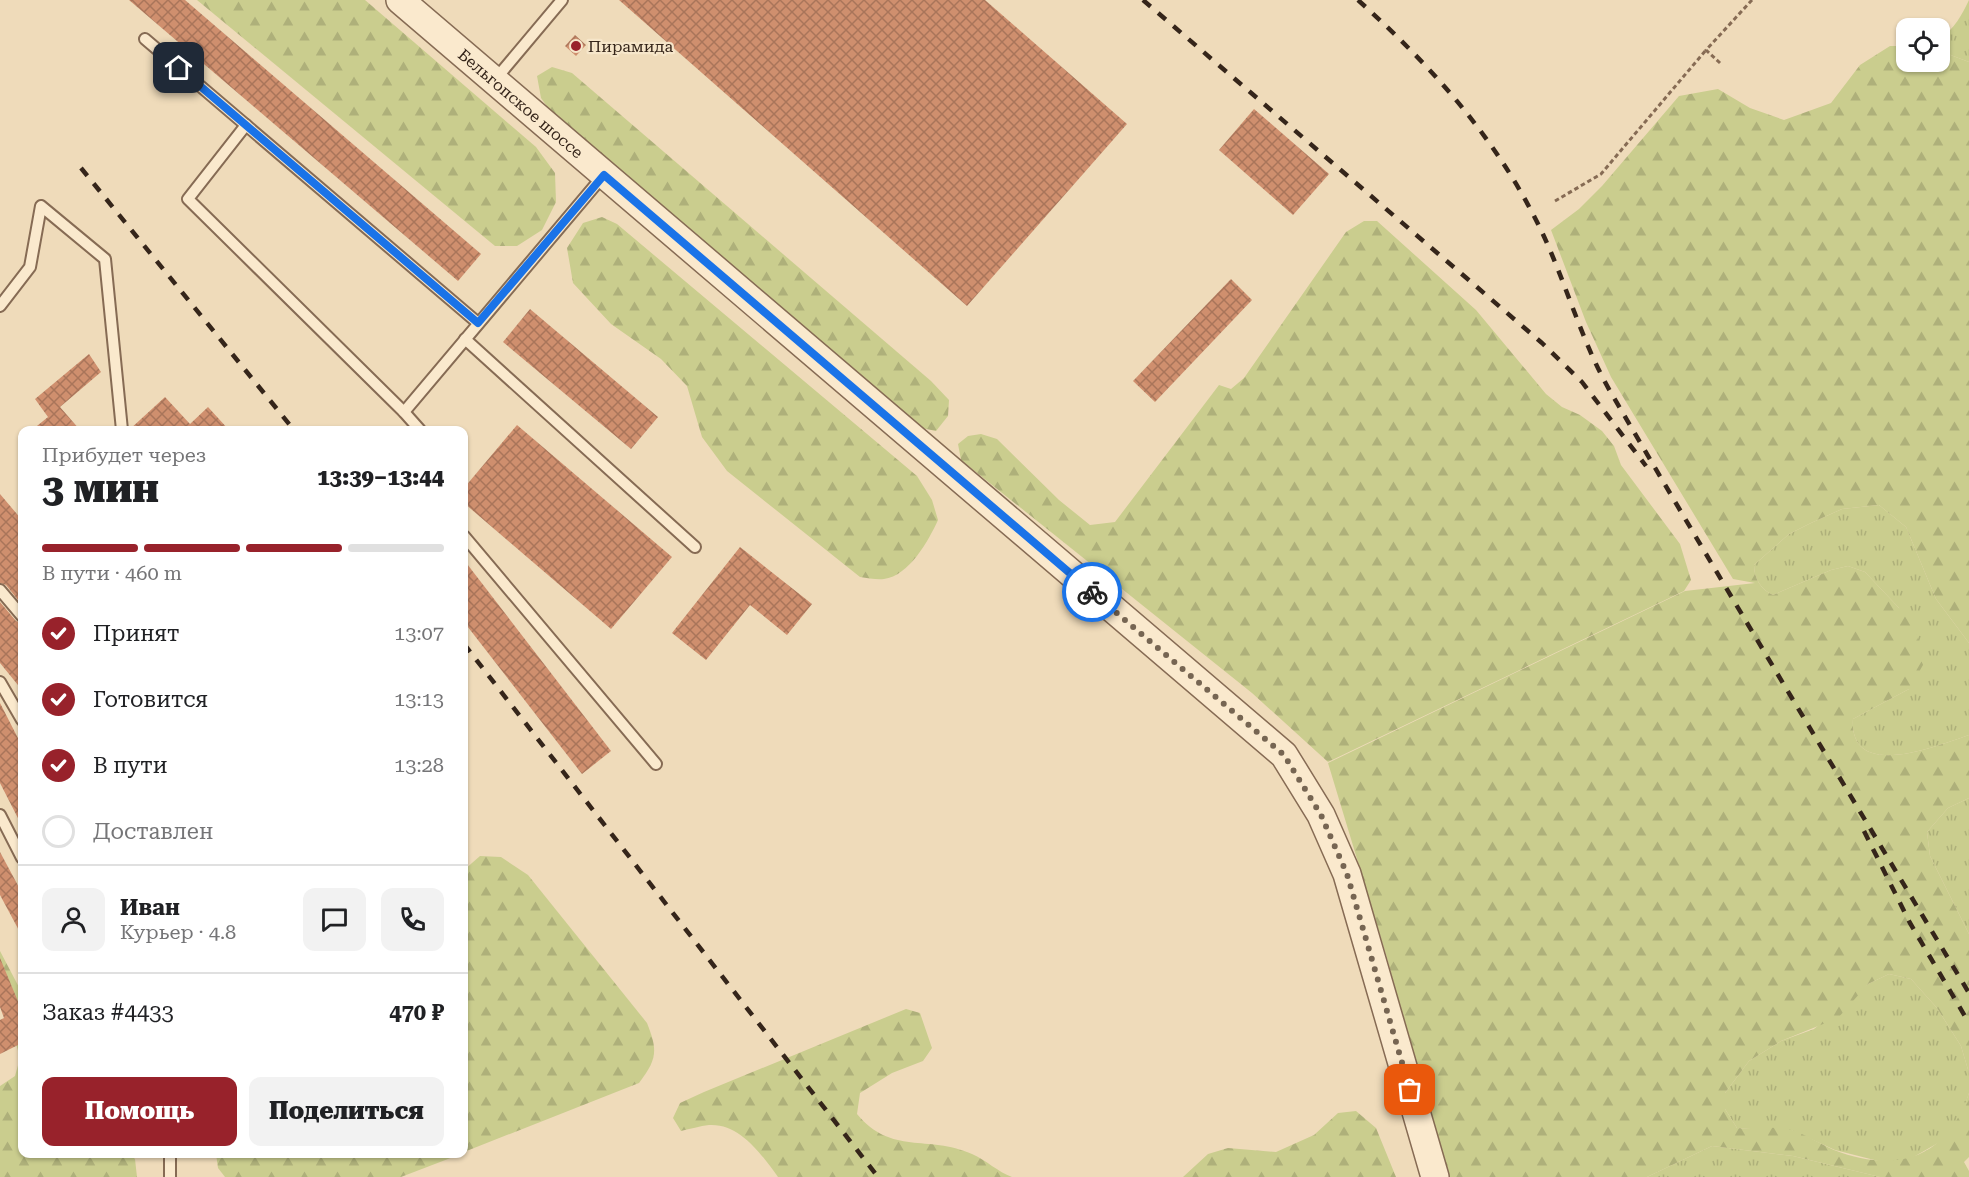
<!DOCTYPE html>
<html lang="ru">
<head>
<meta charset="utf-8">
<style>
	:root { --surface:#fff; --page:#f2f2f2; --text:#202124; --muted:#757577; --line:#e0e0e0; --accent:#98222b }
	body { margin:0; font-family:"Roboto Serif",serif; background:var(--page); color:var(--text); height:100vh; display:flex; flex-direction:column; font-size:22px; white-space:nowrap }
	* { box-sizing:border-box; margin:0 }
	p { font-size:20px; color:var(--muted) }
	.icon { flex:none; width:33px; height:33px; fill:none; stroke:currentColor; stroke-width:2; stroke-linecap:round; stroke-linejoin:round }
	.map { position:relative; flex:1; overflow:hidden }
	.side { position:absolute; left:18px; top:426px; width:450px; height:732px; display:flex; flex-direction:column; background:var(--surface); border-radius:12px; box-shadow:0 2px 4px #0004 }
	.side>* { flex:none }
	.fabs { position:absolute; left:1896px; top:18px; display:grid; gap:12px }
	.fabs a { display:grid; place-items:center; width:54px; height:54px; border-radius:12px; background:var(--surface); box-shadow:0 2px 4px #0004; font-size:30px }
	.pin { position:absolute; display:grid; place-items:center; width:51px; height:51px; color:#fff; margin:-26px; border-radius:12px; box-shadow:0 3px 9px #0006 }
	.courier { position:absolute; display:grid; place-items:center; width:60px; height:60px; margin:-30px; border:4px solid #1a73e8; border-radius:50%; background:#fff; color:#222; box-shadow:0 2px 8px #0007 }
	.summary em { font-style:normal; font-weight:800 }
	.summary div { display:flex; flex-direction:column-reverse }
	.summary { display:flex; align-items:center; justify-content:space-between; height:102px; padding:0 24px }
	h1 { font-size:39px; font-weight:800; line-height:45px }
	.bar { display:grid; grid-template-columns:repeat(4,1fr); gap:9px 6px; align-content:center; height:72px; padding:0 24px }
	.bar i { height:8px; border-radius:4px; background:var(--line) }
	.bar .on { background:var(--accent) }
	.bar p { grid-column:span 4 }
	.line { display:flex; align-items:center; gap:15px; padding:0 24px; border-top:2px solid var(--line) }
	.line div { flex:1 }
	.round { display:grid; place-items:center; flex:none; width:63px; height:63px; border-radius:12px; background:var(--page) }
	ol { padding:0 24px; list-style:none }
	li { display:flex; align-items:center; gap:18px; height:66px }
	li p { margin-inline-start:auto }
	li .icon { padding:6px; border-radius:50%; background:var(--accent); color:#fff; stroke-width:4 }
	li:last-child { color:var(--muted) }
	li i { width:33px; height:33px; border:3px solid var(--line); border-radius:50% }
	.action { display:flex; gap:12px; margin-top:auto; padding:12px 24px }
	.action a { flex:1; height:69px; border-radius:12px; background:var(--accent); color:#fff; font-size:24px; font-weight:800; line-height:69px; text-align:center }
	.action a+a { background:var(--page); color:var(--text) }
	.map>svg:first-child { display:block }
	.grass { fill:url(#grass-tufts) }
	.forest { fill:url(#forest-firs) }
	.building { fill:url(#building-cross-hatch) }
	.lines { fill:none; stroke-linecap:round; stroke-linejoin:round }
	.service-casing { stroke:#866b54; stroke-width:14 }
	.tertiary-casing { stroke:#866b54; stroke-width:30 }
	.path { stroke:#866b54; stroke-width:3; stroke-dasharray:4.5 3; stroke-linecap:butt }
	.service { stroke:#fae9cd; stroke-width:10 }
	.tertiary { stroke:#fae9cd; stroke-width:27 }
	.rail { stroke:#35251a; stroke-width:4.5; stroke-dasharray:10 10; stroke-linecap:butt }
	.done { stroke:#766552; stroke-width:6; stroke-dasharray:0 10.8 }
	.route { stroke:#1a73e8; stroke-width:8 }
	.poi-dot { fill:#98222b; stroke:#f6e6ca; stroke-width:2 }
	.labels { text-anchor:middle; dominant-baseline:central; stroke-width:4.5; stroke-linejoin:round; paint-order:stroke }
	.poi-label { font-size:16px; fill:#35251a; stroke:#f6e6ca; text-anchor:start }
	.street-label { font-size:16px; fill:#35251a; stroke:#f6e6ca }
</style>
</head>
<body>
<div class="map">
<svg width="1969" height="1177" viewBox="0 0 1969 1177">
	<defs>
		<pattern id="grass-tufts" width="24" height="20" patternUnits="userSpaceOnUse" patternTransform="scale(1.5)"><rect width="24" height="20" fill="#cacd8e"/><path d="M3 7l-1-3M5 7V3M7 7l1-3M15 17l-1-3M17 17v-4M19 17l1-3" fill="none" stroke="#aeb07a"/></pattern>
		<pattern id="forest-firs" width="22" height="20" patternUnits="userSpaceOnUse" patternTransform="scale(1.5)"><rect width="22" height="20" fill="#cacd8e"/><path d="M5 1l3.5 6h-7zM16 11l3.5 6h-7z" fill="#aeb07a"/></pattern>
		<pattern id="building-cross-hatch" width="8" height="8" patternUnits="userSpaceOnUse" patternTransform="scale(1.5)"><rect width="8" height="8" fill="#cf8f6e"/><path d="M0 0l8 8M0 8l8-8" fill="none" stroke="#a9755a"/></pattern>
	</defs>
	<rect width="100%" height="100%" fill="#efdbba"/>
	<g class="grass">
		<path d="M 1969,0 L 1969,62 L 1940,51 L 1940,39 C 1954,29 1962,15 1969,0 Z"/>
		<path d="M 1879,505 L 1906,527 L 1936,599 L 1969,643 L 1969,735 C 1936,746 1849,782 1853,719 L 1909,689 L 1899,608 L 1865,572 L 1848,566 L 1831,570 L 1773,595 C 1761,590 1754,578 1754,565 L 1789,534 L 1811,523 L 1842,509 Z"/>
		<polygon points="1969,798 1969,934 1930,856 1927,832 1948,808"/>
		<polygon points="1889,974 1911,979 1937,1008 1961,1046 1969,1073 1969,1093 1962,1114 1945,1139 1910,1159 1886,1163 1835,1150 1791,1130 1737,1128 1725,1109 1725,1093 1749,1061 1781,1041 1814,1029 1868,984"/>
		<polygon points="1712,1146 1793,1156 1880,1177 1647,1177"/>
	</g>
	<g class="forest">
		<polygon points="197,0 365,0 536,147 555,173 556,202 542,230 517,246 495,246"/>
		<path d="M 1890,46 L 1906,46 L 1906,62 L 1940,62 L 1940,51 L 1969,62 L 1969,643 L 1936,599 L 1906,527 L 1879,505 L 1842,509 L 1811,523 L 1789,534 L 1754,565 C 1754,578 1761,590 1773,595 L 1831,570 L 1848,566 L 1865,572 L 1899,608 L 1916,631 L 1923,665 L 1909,689 L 1853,719 C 1849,782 1936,746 1969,735 L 1969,798 L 1948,808 L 1927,832 L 1930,856 L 1969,934 L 1969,1073 L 1961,1046 L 1937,1008 L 1911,979 L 1889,974 L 1868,984 L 1838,1018 L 1781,1041 L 1749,1061 L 1725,1093 L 1725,1109 L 1737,1128 C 1754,1129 1776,1126 1792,1130 C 1807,1135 1820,1144 1834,1150 C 1896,1174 1947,1159 1969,1093 L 1969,1157 L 1964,1162 L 1969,1171 L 1969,1177 L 1880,1177 L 1793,1156 L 1712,1146 L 1647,1177 L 1446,1177 L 1387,958 L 1328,763 L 1685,591 L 1755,583 L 1733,579 L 1611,377 L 1586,322 L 1551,230 L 1579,209 L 1602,186 L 1679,96 L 1718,89 L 1750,108 L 1784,120 L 1831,103 L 1860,65 Z"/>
		<polygon points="552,67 572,73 931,381 949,400 948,416 936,431 912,426 556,119 541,98 537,76"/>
		<path d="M 602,217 L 617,224 L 917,476 L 932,500 L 938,520 C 929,540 909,576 884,579 C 877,580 868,578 860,577 L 727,471 L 702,437 L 687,386 L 661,359 L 611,324 L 573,283 L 567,248 L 583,223 Z"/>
		<polygon points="1364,221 1377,221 1476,310 1546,394 1562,407 1580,415 1602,431 1614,446 1621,465 1680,544 1691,580 1684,591 1328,762 1252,693 961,460 958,444 968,436 981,434 997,439 1059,500 1090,525 1115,522 1219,385 1231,389 1244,378 1346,232"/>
		<path d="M 480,856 L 501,857 L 528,875 L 647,1023 C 658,1051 657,1059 639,1083 L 464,1152 L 464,870 Z"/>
		<polygon points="0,951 22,993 22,1154 130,1154 135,1159 137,1177 0,1177 0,1086 15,1076 20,1058 0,986"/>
		<path d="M 906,1009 L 920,1013 L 932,1048 L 923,1061 L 892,1073 L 860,1093 L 857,1114 C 892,1156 927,1134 972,1154 C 986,1160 998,1172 1012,1177 L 778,1177 C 762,1155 740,1123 709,1125 C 700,1126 690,1129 681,1131 L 673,1118 L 680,1103 L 704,1092 Z"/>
		<polygon points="1356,1111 1376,1128 1396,1177 1183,1177 1208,1154 1228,1148 1276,1152 1314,1135 1338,1113"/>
		<polygon points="216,1154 461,1154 401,1177 225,1177 218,1168"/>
	</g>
	<g class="building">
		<polygon points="129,0 185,0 481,254 458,281"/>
		<polygon points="619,0 985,0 1127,124 967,306"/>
		<polygon points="575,35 586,45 576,56 565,46"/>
		<polygon points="1254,109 1329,174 1293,215 1219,150"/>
		<polygon points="1231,279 1252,300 1155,402 1133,381"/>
		<polygon points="530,309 658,417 631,449 503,342"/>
		<polygon points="89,354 101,372 60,407 80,430 32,430 48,417 35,399"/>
		<polygon points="165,397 190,424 208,407 229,430 129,430"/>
		<polygon points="517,425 672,557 611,629 464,503 464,488"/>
		<polygon points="0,494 22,520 22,605 6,585 0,583"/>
		<polygon points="740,547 812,604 787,635 750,605 706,660 672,633"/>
		<polygon points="464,560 611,751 582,774 464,622"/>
		<polygon points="0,602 16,621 22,623 22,690 0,663"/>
		<polygon points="0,703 22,746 22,826 0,783"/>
		<polygon points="0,852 22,893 22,936 0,895"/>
		<polygon points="0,958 22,1011 22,1043 0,1054 0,1020 4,1018 0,1007"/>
	</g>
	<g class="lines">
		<defs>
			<g id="service">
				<polyline points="145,39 478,323"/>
				<polyline points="494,81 562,0"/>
				<polyline points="246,125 188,199 404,412 420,430"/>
				<polyline points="0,306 30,267 41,206 105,259 122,430"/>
				<polyline points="465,339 695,547"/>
				<polyline points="404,412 603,176"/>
				<polyline points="464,536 656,764"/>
				<polyline points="0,590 22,616"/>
				<polyline points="0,682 22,720"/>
				<polyline points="0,815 22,858"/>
				<polyline points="170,1177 170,1154"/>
			</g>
			<g id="tertiary">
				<path id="s1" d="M 400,0 L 1284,755 L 1321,815 L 1347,874 L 1435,1177"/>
			</g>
		</defs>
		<use href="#service" class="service-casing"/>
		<use href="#tertiary" class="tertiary-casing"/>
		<g class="path">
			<polyline points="1720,63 1706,50 1752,0"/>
			<polyline points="1555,201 1601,174 1706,50"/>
		</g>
		<use href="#service" class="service"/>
		<use href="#tertiary" class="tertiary"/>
		<g class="rail">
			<polyline points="1143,0 1542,343 1582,382 1646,466"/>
			<path d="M 1358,0 C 1429,64 1491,132 1535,218 C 1564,274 1579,337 1610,391 C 1728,593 1849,793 1969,993"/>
			<polyline points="81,168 294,430"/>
			<polyline points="464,644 878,1177"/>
			<polyline points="1864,831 1910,923 1969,1023"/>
		</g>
	</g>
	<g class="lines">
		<polyline class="done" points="1092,592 1284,755 1321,815 1347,874 1410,1090"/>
		<polyline class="route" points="179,68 478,323 604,175 1092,592"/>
	</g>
	<circle class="poi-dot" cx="576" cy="46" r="6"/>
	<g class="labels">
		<g class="poi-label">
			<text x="588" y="46">Пирамида</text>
		</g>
		<g class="street-label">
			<text stroke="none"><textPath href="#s1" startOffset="159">Бельгопское шоссе</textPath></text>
		</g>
	</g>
</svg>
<div class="fabs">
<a><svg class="icon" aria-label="locate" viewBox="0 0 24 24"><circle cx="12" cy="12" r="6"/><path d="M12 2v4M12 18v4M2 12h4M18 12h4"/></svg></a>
</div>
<div class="pin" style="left:1410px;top:1090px;background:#ea580c"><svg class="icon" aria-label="bag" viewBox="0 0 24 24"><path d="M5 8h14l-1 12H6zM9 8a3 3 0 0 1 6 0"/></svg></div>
<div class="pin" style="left:179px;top:68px;background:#1f2937"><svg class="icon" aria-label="home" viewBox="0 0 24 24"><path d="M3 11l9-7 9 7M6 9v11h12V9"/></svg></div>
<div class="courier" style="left:1092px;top:592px"><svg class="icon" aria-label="bike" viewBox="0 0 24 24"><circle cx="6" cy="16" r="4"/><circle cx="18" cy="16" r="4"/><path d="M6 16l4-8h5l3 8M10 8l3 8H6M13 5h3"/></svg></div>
<section class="side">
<div class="summary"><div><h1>3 мин</h1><p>Прибудет через</p></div><em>13:39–13:44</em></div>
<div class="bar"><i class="on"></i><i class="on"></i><i class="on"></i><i></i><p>В пути · 460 m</p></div>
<ol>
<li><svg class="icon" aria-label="check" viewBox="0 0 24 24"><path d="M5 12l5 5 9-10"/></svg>Принят<p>13:07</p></li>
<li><svg class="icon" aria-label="check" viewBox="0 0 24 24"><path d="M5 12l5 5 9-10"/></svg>Готовится<p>13:13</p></li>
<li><svg class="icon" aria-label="check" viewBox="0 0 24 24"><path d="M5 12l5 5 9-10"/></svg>В пути<p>13:28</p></li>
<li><i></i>Доставлен</li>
</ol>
<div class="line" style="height:108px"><a class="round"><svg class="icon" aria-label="person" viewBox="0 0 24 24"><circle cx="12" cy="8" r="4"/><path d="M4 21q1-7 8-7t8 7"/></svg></a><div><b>Иван</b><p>Курьер · 4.8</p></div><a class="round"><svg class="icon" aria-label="chat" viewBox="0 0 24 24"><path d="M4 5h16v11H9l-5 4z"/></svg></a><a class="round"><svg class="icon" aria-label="phone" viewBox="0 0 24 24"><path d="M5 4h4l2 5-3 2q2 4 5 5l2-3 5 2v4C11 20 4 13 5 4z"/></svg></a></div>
<div class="line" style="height:78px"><div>Заказ #4433</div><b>470 ₽</b></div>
<div class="action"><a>Помощь</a><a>Поделиться</a></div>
</section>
</div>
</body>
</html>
